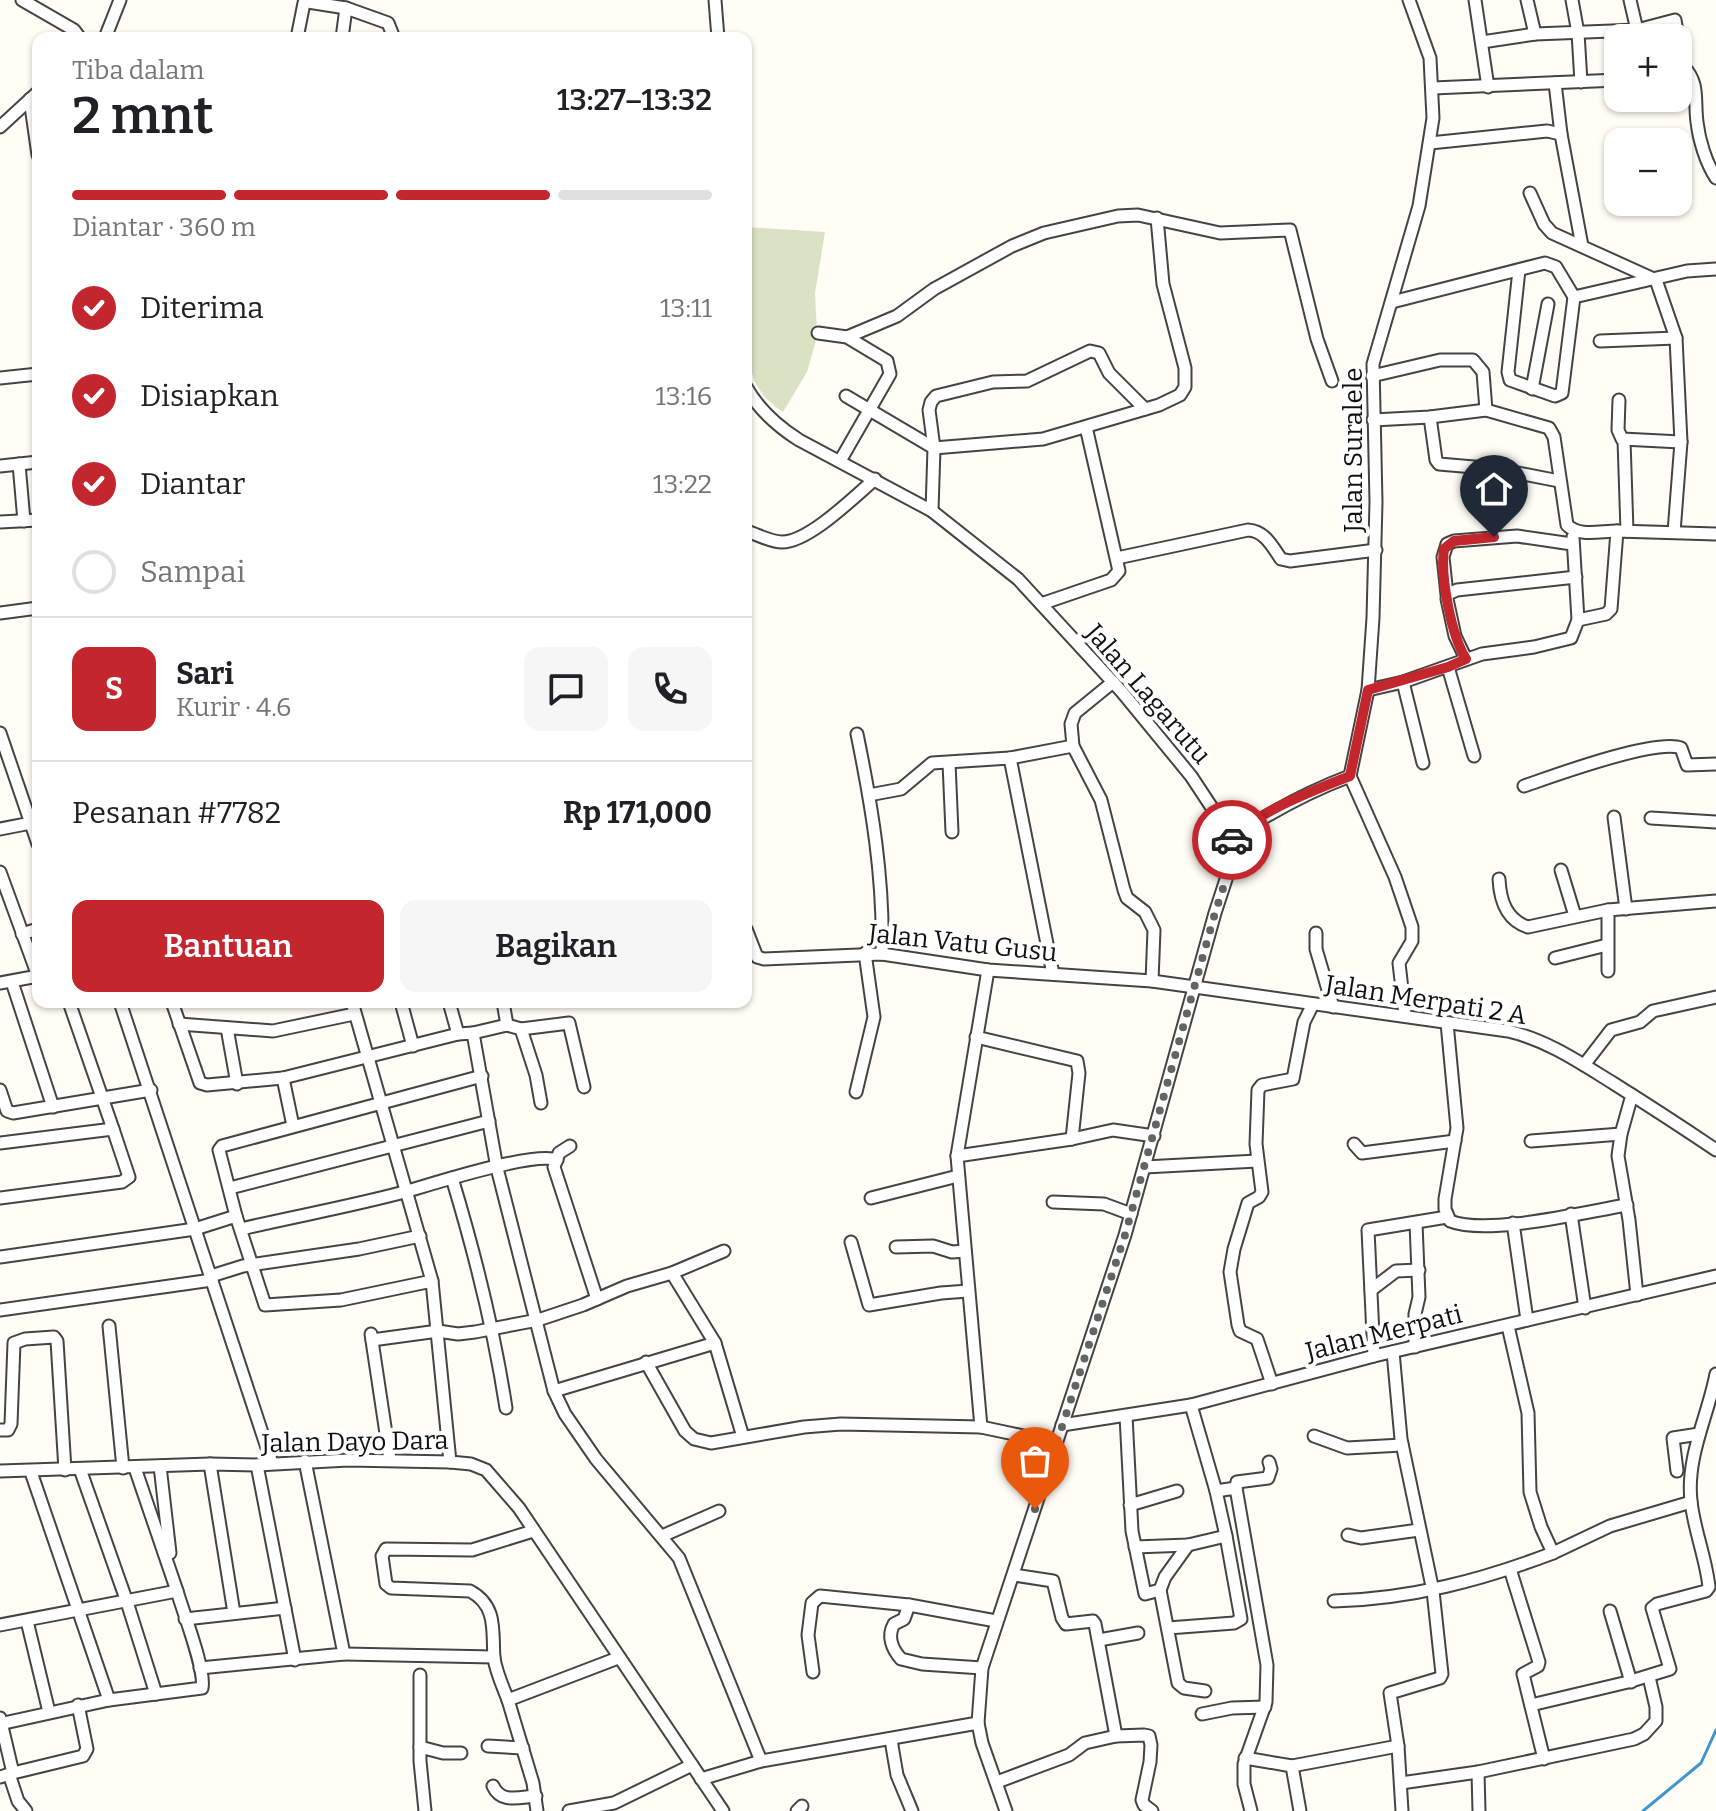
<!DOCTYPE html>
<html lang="id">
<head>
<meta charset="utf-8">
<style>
	:root { --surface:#fff; --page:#f6f6f6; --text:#202124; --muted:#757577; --line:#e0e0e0; --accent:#c4262e }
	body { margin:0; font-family:Bitter,serif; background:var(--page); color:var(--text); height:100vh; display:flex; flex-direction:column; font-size:30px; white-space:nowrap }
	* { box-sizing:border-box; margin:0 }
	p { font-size:26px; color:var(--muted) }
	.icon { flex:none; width:44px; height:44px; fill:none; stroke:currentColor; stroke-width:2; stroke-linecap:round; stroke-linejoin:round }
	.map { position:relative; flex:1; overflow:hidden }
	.side { position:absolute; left:32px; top:32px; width:720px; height:976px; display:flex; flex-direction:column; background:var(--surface); border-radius:16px; box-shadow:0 2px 6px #0004 }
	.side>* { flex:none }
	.tools { position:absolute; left:1604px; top:24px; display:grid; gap:16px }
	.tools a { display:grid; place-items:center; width:88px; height:88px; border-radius:16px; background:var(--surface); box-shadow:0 2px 6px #0004; font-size:40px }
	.pin { position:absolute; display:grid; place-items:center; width:68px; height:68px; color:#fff; margin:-82px -34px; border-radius:50% 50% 50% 0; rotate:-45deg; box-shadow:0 0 8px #0007 }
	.pin .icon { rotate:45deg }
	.courier { position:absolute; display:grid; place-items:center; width:80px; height:80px; margin:-40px; border:6px solid #c4262e; border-radius:50%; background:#fff; color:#222; box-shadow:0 2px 10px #0007 }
	.headline em { font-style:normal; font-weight:600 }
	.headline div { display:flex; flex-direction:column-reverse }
	.headline { display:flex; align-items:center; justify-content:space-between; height:136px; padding:0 40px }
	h1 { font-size:52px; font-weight:600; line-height:60px }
	.bar { display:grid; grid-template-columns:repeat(4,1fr); gap:12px 8px; align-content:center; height:96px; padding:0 40px }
	.bar i { height:10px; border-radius:6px; background:var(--line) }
	.bar .active { background:var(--accent) }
	.bar p { grid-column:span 4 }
	.line { display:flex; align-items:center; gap:20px; padding:0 40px; border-top:2px solid var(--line) }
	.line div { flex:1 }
	.round { display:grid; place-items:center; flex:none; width:84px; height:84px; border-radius:16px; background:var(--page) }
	ol { padding:0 40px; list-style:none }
	li { display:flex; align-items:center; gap:24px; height:88px }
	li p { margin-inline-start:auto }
	li .icon { padding:8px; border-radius:50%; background:var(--accent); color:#fff; stroke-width:4 }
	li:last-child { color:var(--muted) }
	li i { width:44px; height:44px; border:4px solid var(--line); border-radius:50% }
	.action { display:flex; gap:16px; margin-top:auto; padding:16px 40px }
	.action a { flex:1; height:92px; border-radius:16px; background:var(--accent); color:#fff; font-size:32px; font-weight:600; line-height:92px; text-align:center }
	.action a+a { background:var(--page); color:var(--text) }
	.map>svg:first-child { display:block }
	.cemetery { fill:#d9e3c4 }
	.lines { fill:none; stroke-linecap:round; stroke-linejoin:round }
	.stream { stroke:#3f96cf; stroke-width:3 }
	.minor-casing { stroke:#444; stroke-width:15 }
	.minor { stroke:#fff; stroke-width:11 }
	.done { stroke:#646461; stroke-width:8; stroke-dasharray:0 14.4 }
	.route { stroke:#c4262e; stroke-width:10 }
	.labels { text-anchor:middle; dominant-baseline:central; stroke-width:8; stroke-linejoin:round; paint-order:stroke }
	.street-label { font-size:26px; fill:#111; stroke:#fff }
</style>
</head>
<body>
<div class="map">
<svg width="1716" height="1811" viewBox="0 0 1716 1811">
	<rect width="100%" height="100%" fill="#fffdf5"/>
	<path class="cemetery" d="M 746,227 L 825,232 L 815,293 L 817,333 L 815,344 L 807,372 L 783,412 C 770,403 760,394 754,379 C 739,341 746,269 746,227 Z"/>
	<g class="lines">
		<polyline class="stream" points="1643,1811 1701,1763 1716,1730"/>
		<defs>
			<g id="minor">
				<polyline points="22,0 74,30 80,38"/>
				<polyline points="715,0 718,38"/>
				<polyline points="1475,0 1488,87"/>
				<polyline points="1527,0 1535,34"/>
				<polyline points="1572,0 1578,33 1581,82"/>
				<polyline points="1630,0 1637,30"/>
				<polyline points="105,38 120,0"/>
				<polyline points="297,38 304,3 308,2 346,8 388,23 394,38"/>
				<polyline points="342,38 346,8"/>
				<polyline points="1482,42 1535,34 1637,30 1675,20 1683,66 1678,75"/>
				<path d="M 1683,66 C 1700,83 1694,100 1697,122 C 1699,140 1706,163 1716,178"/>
				<polyline points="1555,83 1561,134"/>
				<polyline points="1433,88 1618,80"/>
				<polyline points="30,99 38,155"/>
				<polyline points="0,127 38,92"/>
				<polyline points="1430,143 1547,131 1561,134 1582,246"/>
				<polyline points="1530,193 1544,224 1552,233 1656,280 1676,338 1681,442 1674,532"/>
				<polyline points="1519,270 1508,372 1510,380 1555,396 1562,393 1574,297"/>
				<polyline points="1392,302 1545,263 1556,267 1574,297 1687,271 1716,269"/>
				<polyline points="818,333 847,337 887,361 890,374 840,461"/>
				<polyline points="847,337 897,316 934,289 1012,246 1044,233 1118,216 1138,215 1220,233 1290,230 1317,339 1332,381"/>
				<polyline points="1600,341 1676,338"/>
				<polyline points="1372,376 1440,360 1473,360 1483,372 1486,410"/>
				<polyline points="0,378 38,374"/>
				<path d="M 746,387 C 759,410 777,426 799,440 L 932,511 L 1018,579 L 1122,692 L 1191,776 L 1232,838 L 1231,864 L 1215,913 L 1125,1235 L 982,1668 L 978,1723 L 982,1743 L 1006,1811"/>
				<polyline points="1532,389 1548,304"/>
				<polyline points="846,396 934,448 1043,439 1159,405 1180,395 1185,387 1185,368 1163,284 1157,218"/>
				<polyline points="1619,400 1618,430 1622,439 1681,442"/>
				<polyline points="1430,417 1436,460 1439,464 1497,469 1559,481"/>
				<path d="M 1373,420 L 1430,417 L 1486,410 L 1549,428 L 1554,437 L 1567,525 C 1579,537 1600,531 1617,531"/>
				<polyline points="1624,440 1627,531"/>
				<polyline points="19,464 24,521"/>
				<polyline points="0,466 38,462"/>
				<polyline points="932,511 934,448 929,410 931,402 936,396 993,382 1027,381 1090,351 1099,353 1109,373 1145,409"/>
				<polyline points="0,522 38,520"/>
				<path d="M 746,531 C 757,534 770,542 782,542 C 809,542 854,497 875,479"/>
				<polyline points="1573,537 1578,620"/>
				<path d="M 1117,558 L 1248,530 C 1265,531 1272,546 1281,559 L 1290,561 L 1376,550"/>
				<polyline points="1447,595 1443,557 1447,544 1454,541 1517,536 1572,544"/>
				<polyline points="1041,604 1111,580 1119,571 1086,427"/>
				<polyline points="0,613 38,608"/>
				<polyline points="1466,659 1455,636 1447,599 1448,594 1457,590 1576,577"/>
				<polyline points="1448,667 1474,756"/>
				<polyline points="1113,682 1075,713 1071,724 1073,746 1101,800 1124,890 1127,898 1145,912 1154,930 1152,981"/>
				<polyline points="1403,682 1423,763"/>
				<polyline points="1368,690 1403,682 1482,654 1534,647 1571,638 1578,620 1606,614 1611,609 1617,531 1716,534"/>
				<polyline points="0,733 38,844"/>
				<path d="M 857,734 C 872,807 884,879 882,954"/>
				<polyline points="1010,758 1073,746"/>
				<polyline points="949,763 952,832"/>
				<polyline points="1350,776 1368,690 1373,618 1376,502 1373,364 1419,206 1433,118 1430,58 1409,0"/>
				<polyline points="1350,776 1395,877 1412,927 1412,941 1399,963 1405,1015"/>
				<path d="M 1524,786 C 1553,776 1656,738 1681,748 L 1687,765 L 1716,764"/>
				<polyline points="869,795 901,789 932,763 1010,758 1053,974"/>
				<polyline points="1614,817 1626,909"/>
				<polyline points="1651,818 1716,822"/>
				<polyline points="0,829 31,823"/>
				<path d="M 1232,838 C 1270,812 1308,792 1350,776"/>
				<polyline points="1561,870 1575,916"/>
				<polyline points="0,872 38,976"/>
				<path d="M 1499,879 C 1500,900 1506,920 1528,927 L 1608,910"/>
				<path d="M 746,929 L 757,957 L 764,959 L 882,954 L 988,970 L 1152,981 L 1508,1031 C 1547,1040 1579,1062 1613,1083 C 1648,1105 1682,1127 1716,1150"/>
				<polyline points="1316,933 1316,949 1333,1007"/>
				<polyline points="22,934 38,929"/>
				<polyline points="1555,958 1607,945"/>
				<polyline points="988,970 957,1156 981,1427 1056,1443"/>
				<polyline points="1608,971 1608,910 1716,901"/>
				<polyline points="12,982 53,1107"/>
				<polyline points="0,983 38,976"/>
				<polyline points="69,1002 113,1129"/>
				<polyline points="120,1002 272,1463"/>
				<polyline points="172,1002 200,1083 207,1085 283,1078 458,1034 473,1033 497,1168 554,1391 565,1414 596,1459 679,1558 761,1761"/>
				<polyline points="352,1002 432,1281 450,1462"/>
				<polyline points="401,1002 413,1046"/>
				<polyline points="449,1002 458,1034"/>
				<polyline points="503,1002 507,1025"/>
				<path d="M 1447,1023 L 1457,1128 L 1445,1199 L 1445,1209 L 1450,1221 C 1488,1236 1584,1212 1627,1205"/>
				<polyline points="179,1024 273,1031 354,1014"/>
				<polyline points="227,1028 237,1084"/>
				<polyline points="521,1029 569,1023 584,1087"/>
				<polyline points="473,1033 507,1025 521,1029 536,1075 541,1103"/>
				<polyline points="976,1037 1077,1061 1079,1073 1072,1139"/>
				<polyline points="1584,1065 1611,1030 1640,1022 1653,1011 1716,997"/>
				<polyline points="283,1078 293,1126"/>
				<polyline points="0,1090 7,1111 13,1113 151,1090"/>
				<polyline points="856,1092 874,1017 865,953"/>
				<polyline points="1632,1095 1621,1134 1618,1156 1629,1220 1637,1295"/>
				<polyline points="1531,1141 1621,1134"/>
				<polyline points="0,1143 113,1129 129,1177 122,1182 0,1198"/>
				<polyline points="1354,1144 1362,1153 1455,1141"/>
				<polyline points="570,1146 559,1153 554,1167 597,1299"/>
				<polyline points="957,1156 1072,1139 1113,1130 1154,1136"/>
				<polyline points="1145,1167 1257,1161"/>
				<path d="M 452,1178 C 475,1254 494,1330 506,1408"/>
				<polyline points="230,1188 489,1121"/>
				<polyline points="871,1198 958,1176"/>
				<polyline points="1053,1202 1104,1204 1131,1214"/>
				<polyline points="1571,1214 1585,1308"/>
				<polyline points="1513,1223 1527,1320"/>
				<path d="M 241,1229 C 296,1216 353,1206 408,1191 C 435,1183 535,1151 557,1160"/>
				<polyline points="851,1242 869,1305 941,1293 968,1291"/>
				<polyline points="896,1247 933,1246 952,1252 965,1251"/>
				<polyline points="0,1257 195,1229 236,1216"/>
				<polyline points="672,1273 715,1343 743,1437"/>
				<polyline points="211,1276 243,1266 359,1249 420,1236"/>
				<polyline points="432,1281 341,1300 265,1305 236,1216 219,1150 222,1146 482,1076"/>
				<polyline points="1371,1290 1396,1271 1419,1270"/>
				<polyline points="0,1310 212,1280"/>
				<polyline points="109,1326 123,1468"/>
				<polyline points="371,1334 390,1460"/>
				<polyline points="372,1340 438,1331 458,1334 475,1332 538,1320 583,1305 627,1286 672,1273 724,1251"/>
				<polyline points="1415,1347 1415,1314 1419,1297 1416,1223"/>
				<polyline points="1393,1352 1401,1439 1433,1591 1442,1674 1440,1678 1390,1693 1398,1746 1402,1811"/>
				<polyline points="1374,1356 1368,1230 1447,1217"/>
				<polyline points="646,1362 685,1431 694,1439 711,1443 804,1427 841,1424 981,1427"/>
				<polyline points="1272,1384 1257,1339 1240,1331 1238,1325 1230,1272 1234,1249 1248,1203 1259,1197 1262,1192 1256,1144 1258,1090 1262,1085 1293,1079 1304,1022 1313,1004"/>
				<polyline points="554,1391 715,1343"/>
				<polyline points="1191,1405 1216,1491 1236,1488 1267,1665 1266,1702 1244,1764 1244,1784 1251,1811"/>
				<polyline points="1126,1416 1132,1531 1145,1594 1160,1590 1165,1577 1188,1545"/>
				<polyline points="1062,1425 1191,1405 1374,1356 1716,1276"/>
				<polyline points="0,1430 8,1430 11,1424 14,1343 25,1339 54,1337 57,1341 65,1470"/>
				<polyline points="1314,1436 1347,1448 1402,1445"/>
				<polyline points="210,1464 234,1613"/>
				<polyline points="257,1465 295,1660"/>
				<polyline points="160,1466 170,1553"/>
				<polyline points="80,1469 127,1602 156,1694"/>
				<polyline points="0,1471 210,1464 257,1465 348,1460 450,1462 471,1464 486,1470 519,1508 723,1811"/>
				<polyline points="1677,1471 1673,1438 1699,1434"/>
				<polyline points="31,1472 109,1700"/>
				<polyline points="1236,1488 1237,1482 1268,1478 1271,1469 1269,1462"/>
				<polyline points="1130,1505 1177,1491"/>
				<path d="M 533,1531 L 472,1550 L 386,1549 L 382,1556 L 386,1584 L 391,1588 L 470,1591 C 498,1606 492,1632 494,1658 C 496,1672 503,1687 508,1700 L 618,1658"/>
				<polyline points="1348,1535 1361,1538 1419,1530"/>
				<polyline points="662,1536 719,1511"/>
				<polyline points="1135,1547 1188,1545 1226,1536 1216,1491"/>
				<polyline points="1553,1553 1610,1526 1691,1502"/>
				<polyline points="1510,1569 1539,1662 1538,1666 1523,1674 1544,1759"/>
				<polyline points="1014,1575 1053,1581 1062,1618 1066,1624 1093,1621 1095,1624 1116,1736"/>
				<polyline points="1160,1590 1178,1683 1184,1688 1205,1691"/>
				<path d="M 1334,1601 C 1411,1599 1482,1580 1553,1553 L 1541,1527 L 1530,1492 L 1528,1413 L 1508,1326"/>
				<path d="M 909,1605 L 904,1619 L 894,1624 C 887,1636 892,1649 901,1659 L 922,1664 L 982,1668"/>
				<polyline points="1610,1611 1631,1682"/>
				<polyline points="185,1619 285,1608"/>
				<polyline points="27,1621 49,1712"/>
				<polyline points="0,1625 177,1591 135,1468"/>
				<polyline points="1168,1628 1234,1623 1241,1619 1226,1536"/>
				<polyline points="1099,1640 1138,1633"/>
				<polyline points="344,1654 494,1657"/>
				<polyline points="200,1668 344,1654 305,1461"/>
				<polyline points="813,1672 808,1635 812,1603 820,1596 909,1605 996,1621"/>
				<polyline points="420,1675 420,1761 425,1811"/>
				<polyline points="508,1700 533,1783 537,1811"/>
				<path d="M 1531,1705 L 1628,1682 L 1670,1669 L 1652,1608 L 1657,1604 L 1706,1591 L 1709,1587 C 1706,1558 1694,1530 1691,1501 C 1686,1457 1708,1416 1716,1374"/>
				<polyline points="1202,1714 1232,1708 1265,1707"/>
				<path d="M 0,1724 L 109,1700 L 202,1688 C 206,1670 183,1612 177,1591"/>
				<polyline points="891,1740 897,1775 912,1811"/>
				<polyline points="488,1746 523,1748"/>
				<polyline points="420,1747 443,1753 461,1753"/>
				<polyline points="1245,1758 1292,1766 1398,1746"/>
				<polyline points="1292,1766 1300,1811"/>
				<polyline points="1478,1772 1479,1811"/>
				<polyline points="13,1773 83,1756 87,1749 78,1705"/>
				<polyline points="9,1774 18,1801 26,1811"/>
				<polyline points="0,1777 13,1773 0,1718"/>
				<polyline points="701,1779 761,1761 978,1723"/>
				<polyline points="997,1782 1069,1755 1085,1743 1116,1736 1144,1735 1149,1736 1151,1745 1150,1762 1142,1800 1144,1805 1152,1811"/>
				<polyline points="1401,1783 1478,1772 1634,1739 1644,1734 1656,1721 1656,1707 1649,1677"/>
				<path d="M 493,1786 C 501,1804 520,1797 536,1796"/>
				<polyline points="569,1811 614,1803 692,1765"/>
				<polyline points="797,1811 802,1806"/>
			</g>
		</defs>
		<use href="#minor" class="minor-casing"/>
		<use href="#minor" class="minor"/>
	</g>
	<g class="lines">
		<polyline class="done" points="1035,1509 1125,1235 1215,913 1231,864 1232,840"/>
		<path class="route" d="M 1232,840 C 1251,814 1319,788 1350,776 L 1368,690 L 1448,667 L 1466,659 C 1451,635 1440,576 1444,549 L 1454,541 L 1494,537"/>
	</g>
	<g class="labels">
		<g class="street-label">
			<text transform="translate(1353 450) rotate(-90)">Jalan Suralele</text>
			<text transform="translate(1148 694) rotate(49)">Jalan Lagarutu</text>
			<text transform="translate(963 943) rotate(6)">Jalan Vatu Gusu</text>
			<text transform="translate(1426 1000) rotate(9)">Jalan Merpati 2 A</text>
			<text transform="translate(1384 1333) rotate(-14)">Jalan Merpati</text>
			<text transform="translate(355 1442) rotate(-1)">Jalan Dayo Dara</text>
		</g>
	</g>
</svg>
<div class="tools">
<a>+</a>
<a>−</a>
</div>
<div class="pin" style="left:1035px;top:1509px;background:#ea580c"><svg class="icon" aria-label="bag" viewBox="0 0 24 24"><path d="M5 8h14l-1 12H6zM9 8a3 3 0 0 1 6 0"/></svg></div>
<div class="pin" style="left:1494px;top:537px;background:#1f2937"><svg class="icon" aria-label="home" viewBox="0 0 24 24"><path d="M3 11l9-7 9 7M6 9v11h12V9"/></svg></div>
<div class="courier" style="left:1232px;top:840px"><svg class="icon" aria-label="car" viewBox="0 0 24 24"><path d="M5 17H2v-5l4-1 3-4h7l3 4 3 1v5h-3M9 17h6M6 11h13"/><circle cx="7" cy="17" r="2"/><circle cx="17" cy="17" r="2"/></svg></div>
<section class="side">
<div class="headline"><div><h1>2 mnt</h1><p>Tiba dalam</p></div><em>13:27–13:32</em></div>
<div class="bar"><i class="active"></i><i class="active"></i><i class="active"></i><i></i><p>Diantar · 360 m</p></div>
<ol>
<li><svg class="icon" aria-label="check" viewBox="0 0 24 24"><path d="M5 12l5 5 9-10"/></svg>Diterima<p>13:11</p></li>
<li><svg class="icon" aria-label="check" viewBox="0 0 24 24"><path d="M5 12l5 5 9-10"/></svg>Disiapkan<p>13:16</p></li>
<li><svg class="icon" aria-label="check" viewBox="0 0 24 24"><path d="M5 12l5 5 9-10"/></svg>Diantar<p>13:22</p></li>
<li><i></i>Sampai</li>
</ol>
<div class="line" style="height:144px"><b class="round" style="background:var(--accent);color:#fff">S</b><div><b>Sari</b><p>Kurir · 4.6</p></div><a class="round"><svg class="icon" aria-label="chat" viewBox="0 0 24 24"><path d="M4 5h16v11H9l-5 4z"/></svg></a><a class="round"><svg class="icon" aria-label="phone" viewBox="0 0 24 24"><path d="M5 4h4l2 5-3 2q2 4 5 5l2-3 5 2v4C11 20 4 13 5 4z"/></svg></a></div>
<div class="line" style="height:104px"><div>Pesanan #7782</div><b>Rp 171,000</b></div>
<div class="action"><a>Bantuan</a><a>Bagikan</a></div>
</section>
</div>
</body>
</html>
